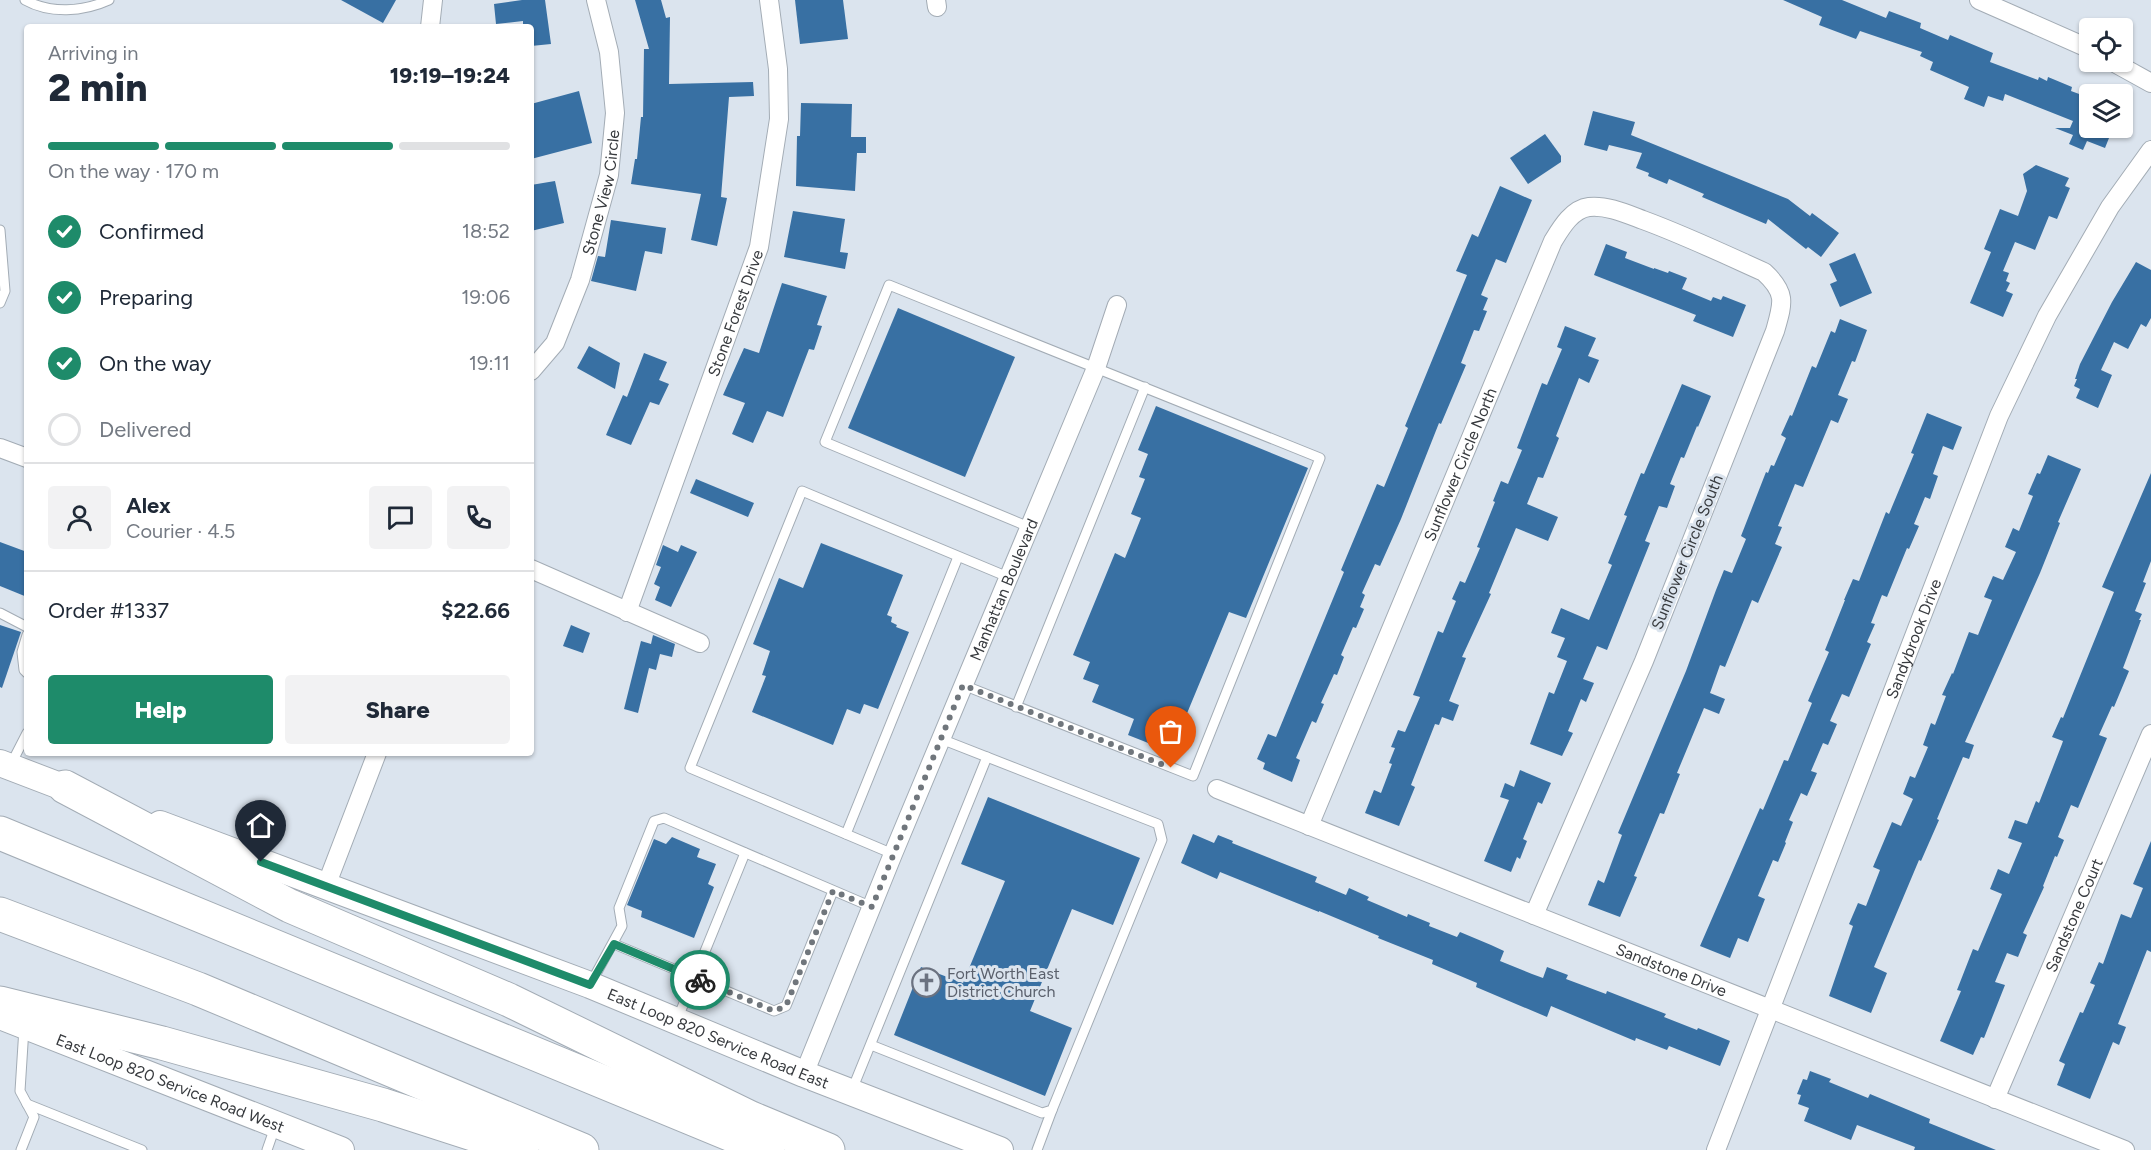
<!DOCTYPE html>
<html lang="en">
<head>
<meta charset="utf-8">
<style>
	:root { --surface:#fff; --page:#f2f2f3; --text:#1f2937; --muted:#747a83; --line:#e0e1e3; --accent:#1e8b6a }
	body { margin:0; font-family:Figtree,sans-serif; background:var(--page); color:var(--text); height:100vh; display:flex; flex-direction:column; font-size:22px; white-space:nowrap }
	* { box-sizing:border-box; margin:0 }
	p { font-size:20px; color:var(--muted) }
	.icon { flex:none; width:33px; height:33px; fill:none; stroke:currentColor; stroke-width:2; stroke-linecap:round; stroke-linejoin:round }
	.map { position:relative; flex:1; overflow:hidden }
	.side { position:absolute; left:24px; top:24px; width:510px; height:732px; display:flex; flex-direction:column; background:var(--surface); border-radius:6px; box-shadow:0 2px 4px #0004 }
	.side>* { flex:none }
	.buttons { position:absolute; left:2079px; top:18px; display:grid; gap:12px }
	.buttons a { display:grid; place-items:center; width:54px; height:54px; border-radius:6px; background:var(--surface); box-shadow:0 2px 4px #0004; font-size:30px }
	.pin { position:absolute; display:grid; place-items:center; width:51px; height:51px; color:#fff; margin:-62px -26px; border-radius:50% 50% 50% 0; rotate:-45deg; box-shadow:0 0 6px #0007 }
	.pin .icon { rotate:45deg }
	.courier { position:absolute; display:grid; place-items:center; width:60px; height:60px; margin:-30px; border:4px solid #1e8b6a; border-radius:50%; background:#fff; color:#222; box-shadow:0 2px 8px #0007 }
	.overview em { font-style:normal; font-weight:800 }
	.overview div { display:flex; flex-direction:column-reverse }
	.overview { display:flex; align-items:center; justify-content:space-between; height:102px; padding:0 24px }
	h1 { font-size:39px; font-weight:800; line-height:45px }
	.bar { display:grid; grid-template-columns:repeat(4,1fr); gap:9px 6px; align-content:center; height:72px; padding:0 24px }
	.bar i { height:8px; border-radius:4px; background:var(--line) }
	.bar .on { background:var(--accent) }
	.bar p { grid-column:span 4 }
	.line { display:flex; align-items:center; gap:15px; padding:0 24px; border-top:2px solid var(--line) }
	.line div { flex:1 }
	.round { display:grid; place-items:center; flex:none; width:63px; height:63px; border-radius:6px; background:var(--page) }
	ol { padding:0 24px; list-style:none }
	li { display:flex; align-items:center; gap:18px; height:66px }
	li p { margin-inline-start:auto }
	li .icon { padding:6px; border-radius:50%; background:var(--accent); color:#fff; stroke-width:4 }
	li:last-child { color:var(--muted) }
	li i { width:33px; height:33px; border:3px solid var(--line); border-radius:50% }
	.action { display:flex; gap:12px; margin-top:auto; padding:12px 24px }
	.action a { flex:1; height:69px; border-radius:6px; background:var(--accent); color:#fff; font-size:24px; font-weight:800; line-height:69px; text-align:center }
	.action a+a { background:var(--page); color:var(--text) }
	.map>svg:first-child { display:block }
	.building { fill:#3870a3 }
	.lines { fill:none; stroke-linecap:round; stroke-linejoin:round }
	.service-casing { stroke:#a3acb5; stroke-width:11 }
	.minor-casing { stroke:#a3acb5; stroke-width:20 }
	.secondary-casing { stroke:#a3acb5; stroke-width:28 }
	.motorway-casing { stroke:#a3acb5; stroke-width:35 }
	.service { stroke:#fff; stroke-width:9 }
	.minor { stroke:#fff; stroke-width:18 }
	.secondary { stroke:#fff; stroke-width:26 }
	.motorway { stroke:#fff; stroke-width:33 }
	.done { stroke:#70767c; stroke-width:6; stroke-dasharray:0 10.8 }
	.route { stroke:#1e8b6a; stroke-width:8 }
	.labels { text-anchor:middle; dominant-baseline:central; stroke-width:6; stroke-linejoin:round; paint-order:stroke }
	.street-label { font-size:16px; fill:#373a3e; stroke:#dbe4ee }
	.worship-label { font-size:16px; fill:#5b616d; stroke:#dbe4ee; text-anchor:start }
</style>
</head>
<body>
<div class="map">
<svg width="2151" height="1150" viewBox="0 0 2151 1150">
	<rect width="100%" height="100%" fill="#dbe4ee"/>
	<g class="building">
		<polygon points="341,0 396,0 383,23"/>
		<polygon points="522,0 545,0 551,44 531,46 531,27 523,27 523,21 496,24 494,4"/>
		<polygon points="635,0 661,0 666,18 670,17 669,84 753,82 754,96 729,97 721,197 727,198 717,246 691,240 701,194 631,184 635,159 637,159 641,117 643,117 644,49 649,49"/>
		<polygon points="795,0 843,0 848,39 800,44"/>
		<polygon points="1783,0 1842,0 1886,18 1889,11 1921,23 1920,28 1948,40 1950,35 1993,53 1990,62 2038,80 2039,77 2047,81 2048,77 2072,87 2071,91 2090,98 2090,128 2113,128 2105,148 2087,141 2083,150 2069,144 2073,135 2055,128 2070,128 2073,121 2005,94 2003,101 1988,96 1984,107 1964,99 1969,87 1930,70 1933,62 1920,56 1922,52 1860,31 1856,39 1819,25 1822,17"/>
		<polygon points="579,91 592,143 531,159 531,104"/>
		<polygon points="801,103 852,104 851,137 866,137 866,153 857,153 855,191 796,186 797,136 800,136"/>
		<polygon points="1593,111 1635,122 1631,135 1788,199 1810,216 1812,213 1839,233 1821,257 1808,247 1806,249 1768,219 1766,224 1702,197 1704,194 1669,179 1667,184 1648,176 1649,173 1636,168 1642,153 1609,145 1607,151 1584,145"/>
		<polygon points="1545,134 1561,156 1561,162 1528,184 1510,158"/>
		<polygon points="2036,165 2069,178 2065,186 2070,188 2057,219 2049,216 2035,250 2015,242 2003,271 2009,273 2006,281 2010,283 2006,291 2013,294 2003,317 1970,303 1991,252 1984,249 2000,209 2018,216 2027,191 2023,174"/>
		<polygon points="555,181 564,223 531,231 531,185"/>
		<polygon points="1500,186 1532,200 1506,263 1496,259 1481,295 1488,298 1483,310 1487,311 1479,331 1474,330 1461,363 1466,365 1441,424 1439,423 1401,519 1380,566 1375,564 1362,593 1365,595 1360,607 1364,609 1356,628 1353,627 1341,655 1344,657 1337,675 1334,674 1321,703 1324,704 1316,723 1312,721 1296,758 1300,760 1292,782 1263,769 1265,763 1257,759 1268,734 1276,737 1344,572 1341,570 1377,484 1384,487 1408,428 1405,426 1467,275 1456,271 1472,234 1478,237"/>
		<polygon points="793,211 845,219 840,252 848,253 845,269 784,257"/>
		<polygon points="611,220 666,228 662,254 645,251 636,291 591,281 598,256 605,257"/>
		<polygon points="1606,244 1627,252 1625,258 1654,269 1654,268 1668,273 1669,271 1687,278 1682,289 1711,301 1713,297 1721,300 1723,296 1746,305 1733,337 1693,321 1696,315 1594,275"/>
		<polygon points="1855,253 1872,293 1840,307 1830,284 1837,281 1829,264"/>
		<polygon points="2136,262 2151,270 2151,318 2146,327 2141,324 2128,349 2114,342 2101,370 2112,375 2098,408 2076,398 2080,389 2074,386 2077,379 2075,379 2080,364 2112,302"/>
		<polygon points="782,283 827,296 817,325 822,326 814,350 809,349 783,417 767,411 753,443 732,434 745,403 723,395 744,348 759,353"/>
		<polygon points="898,308 1015,357 965,477 848,428"/>
		<polygon points="1840,319 1867,330 1855,362 1852,361 1838,395 1848,399 1838,423 1831,420 1803,487 1795,484 1778,526 1782,527 1775,544 1782,547 1758,603 1752,600 1725,667 1720,665 1710,693 1725,699 1719,714 1704,708 1677,773 1680,774 1664,814 1660,813 1634,876 1637,877 1620,917 1588,905 1598,880 1604,883 1622,835 1618,833 1686,671 1716,590 1724,570 1732,573 1746,539 1741,536 1766,472 1768,473 1771,465 1774,466 1786,438 1781,435 1790,415 1792,416 1812,366 1816,368 1831,331 1835,333"/>
		<polygon points="1565,326 1596,338 1588,356 1599,360 1589,383 1579,378 1556,436 1559,438 1543,478 1538,477 1527,504 1558,517 1548,541 1516,528 1489,593 1491,594 1462,657 1466,658 1449,701 1459,705 1453,721 1442,717 1439,725 1435,724 1411,785 1415,787 1399,826 1365,813 1374,790 1381,793 1392,764 1389,763 1395,748 1391,747 1398,730 1405,732 1420,697 1413,695 1438,631 1443,633 1456,601 1452,599 1460,581 1465,583 1480,548 1477,547 1495,502 1493,501 1501,481 1508,484 1522,450 1517,448 1542,383 1547,385 1562,349 1557,347"/>
		<polygon points="589,346 620,363 615,389 577,368"/>
		<polygon points="644,353 667,362 659,380 669,384 659,405 650,402 631,445 606,435 623,395 627,397"/>
		<polygon points="1682,384 1711,396 1698,427 1697,426 1684,458 1681,457 1670,484 1675,486 1667,508 1659,506 1645,541 1650,543 1607,650 1597,646 1583,679 1594,683 1586,702 1581,699 1568,731 1573,733 1562,756 1530,744 1549,692 1554,694 1567,661 1557,657 1565,638 1551,633 1561,608 1589,620 1612,565 1608,563 1627,516 1624,515 1641,473 1644,474"/>
		<polygon points="1156,406 1308,468 1246,618 1229,612 1171,752 1128,735 1134,719 1092,702 1099,685 1083,679 1090,662 1073,655 1115,553 1125,558 1141,518 1131,514 1145,479 1139,477 1148,454 1138,450"/>
		<polygon points="1927,413 1962,427 1953,450 1943,446 1933,474 1938,476 1930,499 1925,497 1914,524 1919,526 1909,549 1907,548 1887,597 1882,595 1871,623 1875,624 1867,642 1871,644 1849,697 1842,694 1830,721 1837,724 1828,745 1823,743 1811,771 1817,773 1807,796 1801,793 1789,820 1793,822 1785,842 1786,843 1778,862 1773,860 1758,896 1765,899 1748,942 1738,938 1730,958 1700,946 1760,808 1763,810 1784,760 1788,761 1812,703 1808,701 1829,652 1825,650 1845,600 1844,600 1853,579 1859,581 1886,512 1889,514 1914,454 1911,453"/>
		<polygon points="2048,455 2081,469 2058,522 2060,523 2040,573 1965,742 1974,745 1969,759 1963,757 1937,819 1939,820 1921,861 1919,860 1874,967 1887,973 1871,1013 1829,996 1853,926 1849,924 1858,903 1866,906 1880,870 1873,867 1892,822 1901,826 1913,799 1903,794 1910,776 1915,778 1928,747 1923,745 1931,723 1935,725 1946,696 1942,695 1952,673 1953,674 1969,632 1978,635 1992,600 1984,597 1993,576 2003,580 2016,552 2005,547 2013,528 2019,531 2033,496 2028,494 2037,473 2040,474"/>
		<polygon points="2151,473 2151,561 2143,582 2146,583 2135,611 2142,614 2139,620 2141,620 2123,668 2129,671 2114,707 2112,706 2099,735 2107,738 2078,808 2071,805 2058,837 2064,840 2057,857 2055,856 2043,886 2044,887 2023,933 2027,935 2018,957 2007,953 1995,982 2005,985 1984,1038 1981,1037 1973,1055 1940,1041 1961,991 1957,990 1973,949 1978,951 2002,894 1990,889 1998,869 2009,874 2022,843 2008,838 2015,820 2027,824 2036,801 2039,803 2062,744 2063,741 2052,737 2061,717 2063,718 2114,592 2102,587"/>
		<polygon points="696,479 754,503 748,517 690,493"/>
		<polygon points="0,542 27,552 27,597 0,586"/>
		<polygon points="821,543 903,575 887,615 892,617 891,622 897,625 896,627 909,632 878,709 864,704 860,714 847,709 833,745 752,712 766,676 762,675 770,651 753,644 779,578 803,588"/>
		<polygon points="663,545 678,552 681,545 697,552 671,607 655,600 660,587 654,584 661,567 656,565"/>
		<polygon points="0,625 21,632 2,688 0,687"/>
		<polygon points="571,625 590,633 583,653 563,646"/>
		<polygon points="653,635 675,644 672,657 660,654 656,670 649,668 638,713 624,709 641,641 651,644"/>
		<polygon points="1520,770 1551,783 1542,804 1538,802 1523,839 1527,841 1520,859 1517,857 1511,872 1484,861 1509,800 1500,797 1505,783 1514,787"/>
		<polygon points="988,797 1140,858 1113,925 1072,909 1030,1011 1072,1028 1045,1096 894,1035 921,967 963,983 1005,881 961,864"/>
		<polygon points="1193,834 1214,843 1218,835 1233,841 1232,843 1317,877 1315,882 1346,895 1349,888 1369,897 1367,900 1407,917 1408,914 1430,923 1429,926 1457,937 1460,932 1491,945 1504,951 1500,961 1532,974 1543,978 1547,967 1568,975 1566,979 1606,994 1607,991 1666,1014 1664,1017 1697,1030 1698,1028 1718,1036 1730,1041 1720,1066 1669,1046 1667,1050 1636,1038 1635,1041 1551,1006 1547,1017 1476,987 1477,983 1432,964 1433,960 1378,938 1379,936 1319,911 1319,912 1220,872 1217,879 1181,863"/>
		<polygon points="672,837 700,849 697,857 716,864 708,884 714,887 694,938 641,917 642,911 627,905 654,839 666,844"/>
		<polygon points="2151,841 2151,952 2147,950 2118,1024 2126,1027 2119,1045 2113,1042 2090,1099 2057,1085 2065,1064 2059,1061 2080,1012 2083,1013 2095,985 2090,983 2099,962 2103,964 2121,914 2131,918 2143,888 2133,884"/>
		<polygon points="1810,1071 1831,1079 1829,1082 1868,1098 1870,1094 1930,1119 1929,1123 1996,1150 1914,1150 1915,1147 1857,1125 1851,1140 1804,1121 1809,1108 1798,1104 1801,1095 1797,1094 1803,1079 1807,1080"/>
	</g>
	<g class="lines">
		<defs>
			<g id="service">
				<path d="M 25,0 C 50,14 83,12 109,0"/>
				<polyline points="0,230 5,291 0,303"/>
				<polyline points="0,613 27,627"/>
				<polyline points="27,635 22,652 24,670 27,673"/>
				<polyline points="963,685 1193,776 1320,458 889,285 825,442 1029,527"/>
				<polyline points="1016,707 1145,387"/>
				<polyline points="10,766 27,733"/>
				<polyline points="846,834 958,557"/>
				<polyline points="893,854 690,768 802,491 1008,577"/>
				<polyline points="614,944 774,1011 786,1006 833,891"/>
				<polyline points="591,983 622,926 619,908 654,821 664,818 872,907"/>
				<polyline points="677,1020 745,853"/>
				<polyline points="871,1045 1042,1113 1052,1110 1162,840 1158,824 941,739"/>
				<polyline points="852,1090 987,757"/>
				<polyline points="27,1104 142,1150"/>
				<polyline points="21,1150 34,1117 20,1091 24,1028"/>
				<polyline points="267,1150 275,1127"/>
				<polyline points="1037,1150 1052,1110"/>
			</g>
			<g id="minor">
				<polyline points="936,0 937,7"/>
				<polyline points="1979,0 2090,49"/>
				<polyline points="430,27 433,0"/>
				<polyline points="2113,62 2151,83"/>
				<path id="s1" d="M 531,371 L 555,343 L 580,280 L 609,175 L 615,113 L 609,52 L 596,0"/>
				<polyline points="0,448 27,458"/>
				<polyline points="531,569 700,643"/>
				<path id="s2" d="M 627,612 L 759,247 L 779,119 L 778,69 L 769,0"/>
				<path id="s3" d="M 1217,789 L 2125,1150"/>
				<path id="s4" d="M 1309,826 L 1553,241 C 1561,228 1572,209 1589,207 C 1607,205 1627,214 1643,220 C 1684,235 1724,254 1764,272 C 1787,293 1783,303 1775,331 L 1644,661 L 1534,915"/>
				<polyline points="326,886 377,753"/>
				<path id="s5" d="M 804,1074 L 893,854 L 1096,368 L 1117,305"/>
				<path id="s6" d="M 1995,1099 L 2151,734"/>
				<path id="s7" d="M 1716,1150 L 1999,416 L 2047,316 L 2110,207 L 2151,150"/>
			</g>
			<g id="secondary">
				<polyline points="0,763 81,794"/>
				<path id="s8" d="M 160,824 L 590,985 L 804,1074 L 1000,1150"/>
				<path id="s9" d="M 0,1016 L 341,1150"/>
			</g>
			<g id="motorway">
				<polyline points="65,787 290,906 509,1000 751,1118 828,1150"/>
				<polyline points="0,833 768,1150"/>
				<polyline points="0,914 198,989 582,1150"/>
				<polyline points="0,1003 162,1043 383,1105 522,1150"/>
			</g>
		</defs>
		<use href="#service" class="service-casing"/>
		<use href="#minor" class="minor-casing"/>
		<use href="#secondary" class="secondary-casing"/>
		<use href="#motorway" class="motorway-casing"/>
		<use href="#service" class="service"/>
		<use href="#minor" class="minor"/>
		<use href="#secondary" class="secondary"/>
		<use href="#motorway" class="motorway"/>
	</g>
	<g class="lines">
		<polyline class="done" points="700,980 774,1011 786,1006 833,891 872,907 963,685 1171,768"/>
		<polyline class="route" points="261,862 590,985 614,944 700,980"/>
	</g>
	<defs>
		<symbol id="church-ring" viewBox="-11 -11 22 22"><circle r="9.5" fill="#dbe4ee" stroke="#6b7280" stroke-width="1.5"/><path d="M-1.2-6h2.4v3.5h3.3v2.4h-3.3V6h-2.4V-.1h-3.3v-2.4h3.3Z" fill="#6b7280"/></symbol>
	</defs>
	<g fill-rule="evenodd">
		<use href="#church-ring" x="910" y="966" width="33" height="33"/>
	</g>
	<g class="labels">
		<g class="street-label">
			<text stroke="none"><textPath href="#s1" startOffset="195">Stone View Circle</textPath></text>
			<text stroke="none"><textPath href="#s2" startOffset="318">Stone Forest Drive</textPath></text>
			<text stroke="none"><textPath href="#s4" startOffset="392">Sunflower Circle North</textPath></text>
			<text transform="translate(1687 552) rotate(-68)">Sunflower Circle South</text>
			<text stroke="none"><textPath href="#s5" startOffset="524">Manhattan Boulevard</textPath></text>
			<text stroke="none"><textPath href="#s7" startOffset="548">Sandybrook Drive</textPath></text>
			<text stroke="none"><textPath href="#s6" startOffset="200">Sandstone Court</textPath></text>
			<text stroke="none"><textPath href="#s3" startOffset="489">Sandstone Drive</textPath></text>
			<text stroke="none"><textPath href="#s8" startOffset="598">East Loop 820 Service Road East</textPath></text>
			<text stroke="none"><textPath href="#s9" startOffset="183">East Loop 820 Service Road West</textPath></text>
		</g>
		<g class="worship-label">
			<text x="947" y="973">Fort Worth East<tspan x="947" dy="18">District Church</tspan></text>
		</g>
	</g>
</svg>
<div class="buttons">
<a><svg class="icon" aria-label="locate" viewBox="0 0 24 24"><circle cx="12" cy="12" r="6"/><path d="M12 2v4M12 18v4M2 12h4M18 12h4"/></svg></a>
<a><svg class="icon" aria-label="layers" viewBox="0 0 24 24"><path d="M12 4l9 5-9 5-9-5zM3 14l9 5 9-5"/></svg></a>
</div>
<div class="pin" style="left:1171px;top:768px;background:#ea580c"><svg class="icon" aria-label="bag" viewBox="0 0 24 24"><path d="M5 8h14l-1 12H6zM9 8a3 3 0 0 1 6 0"/></svg></div>
<div class="pin" style="left:261px;top:862px;background:#1f2937"><svg class="icon" aria-label="home" viewBox="0 0 24 24"><path d="M3 11l9-7 9 7M6 9v11h12V9"/></svg></div>
<div class="courier" style="left:700px;top:980px"><svg class="icon" aria-label="bike" viewBox="0 0 24 24"><circle cx="6" cy="16" r="4"/><circle cx="18" cy="16" r="4"/><path d="M6 16l4-8h5l3 8M10 8l3 8H6M13 5h3"/></svg></div>
<section class="side">
<div class="overview"><div><h1>2 min</h1><p>Arriving in</p></div><em>19:19–19:24</em></div>
<div class="bar"><i class="on"></i><i class="on"></i><i class="on"></i><i></i><p>On the way · 170 m</p></div>
<ol>
<li><svg class="icon" aria-label="check" viewBox="0 0 24 24"><path d="M5 12l5 5 9-10"/></svg>Confirmed<p>18:52</p></li>
<li><svg class="icon" aria-label="check" viewBox="0 0 24 24"><path d="M5 12l5 5 9-10"/></svg>Preparing<p>19:06</p></li>
<li><svg class="icon" aria-label="check" viewBox="0 0 24 24"><path d="M5 12l5 5 9-10"/></svg>On the way<p>19:11</p></li>
<li><i></i>Delivered</li>
</ol>
<div class="line" style="height:108px"><a class="round"><svg class="icon" aria-label="person" viewBox="0 0 24 24"><circle cx="12" cy="8" r="4"/><path d="M4 21q1-7 8-7t8 7"/></svg></a><div><b>Alex</b><p>Courier · 4.5</p></div><a class="round"><svg class="icon" aria-label="chat" viewBox="0 0 24 24"><path d="M4 5h16v11H9l-5 4z"/></svg></a><a class="round"><svg class="icon" aria-label="phone" viewBox="0 0 24 24"><path d="M5 4h4l2 5-3 2q2 4 5 5l2-3 5 2v4C11 20 4 13 5 4z"/></svg></a></div>
<div class="line" style="height:78px"><div>Order #1337</div><b>$22.66</b></div>
<div class="action"><a>Help</a><a>Share</a></div>
</section>
</div>
</body>
</html>
